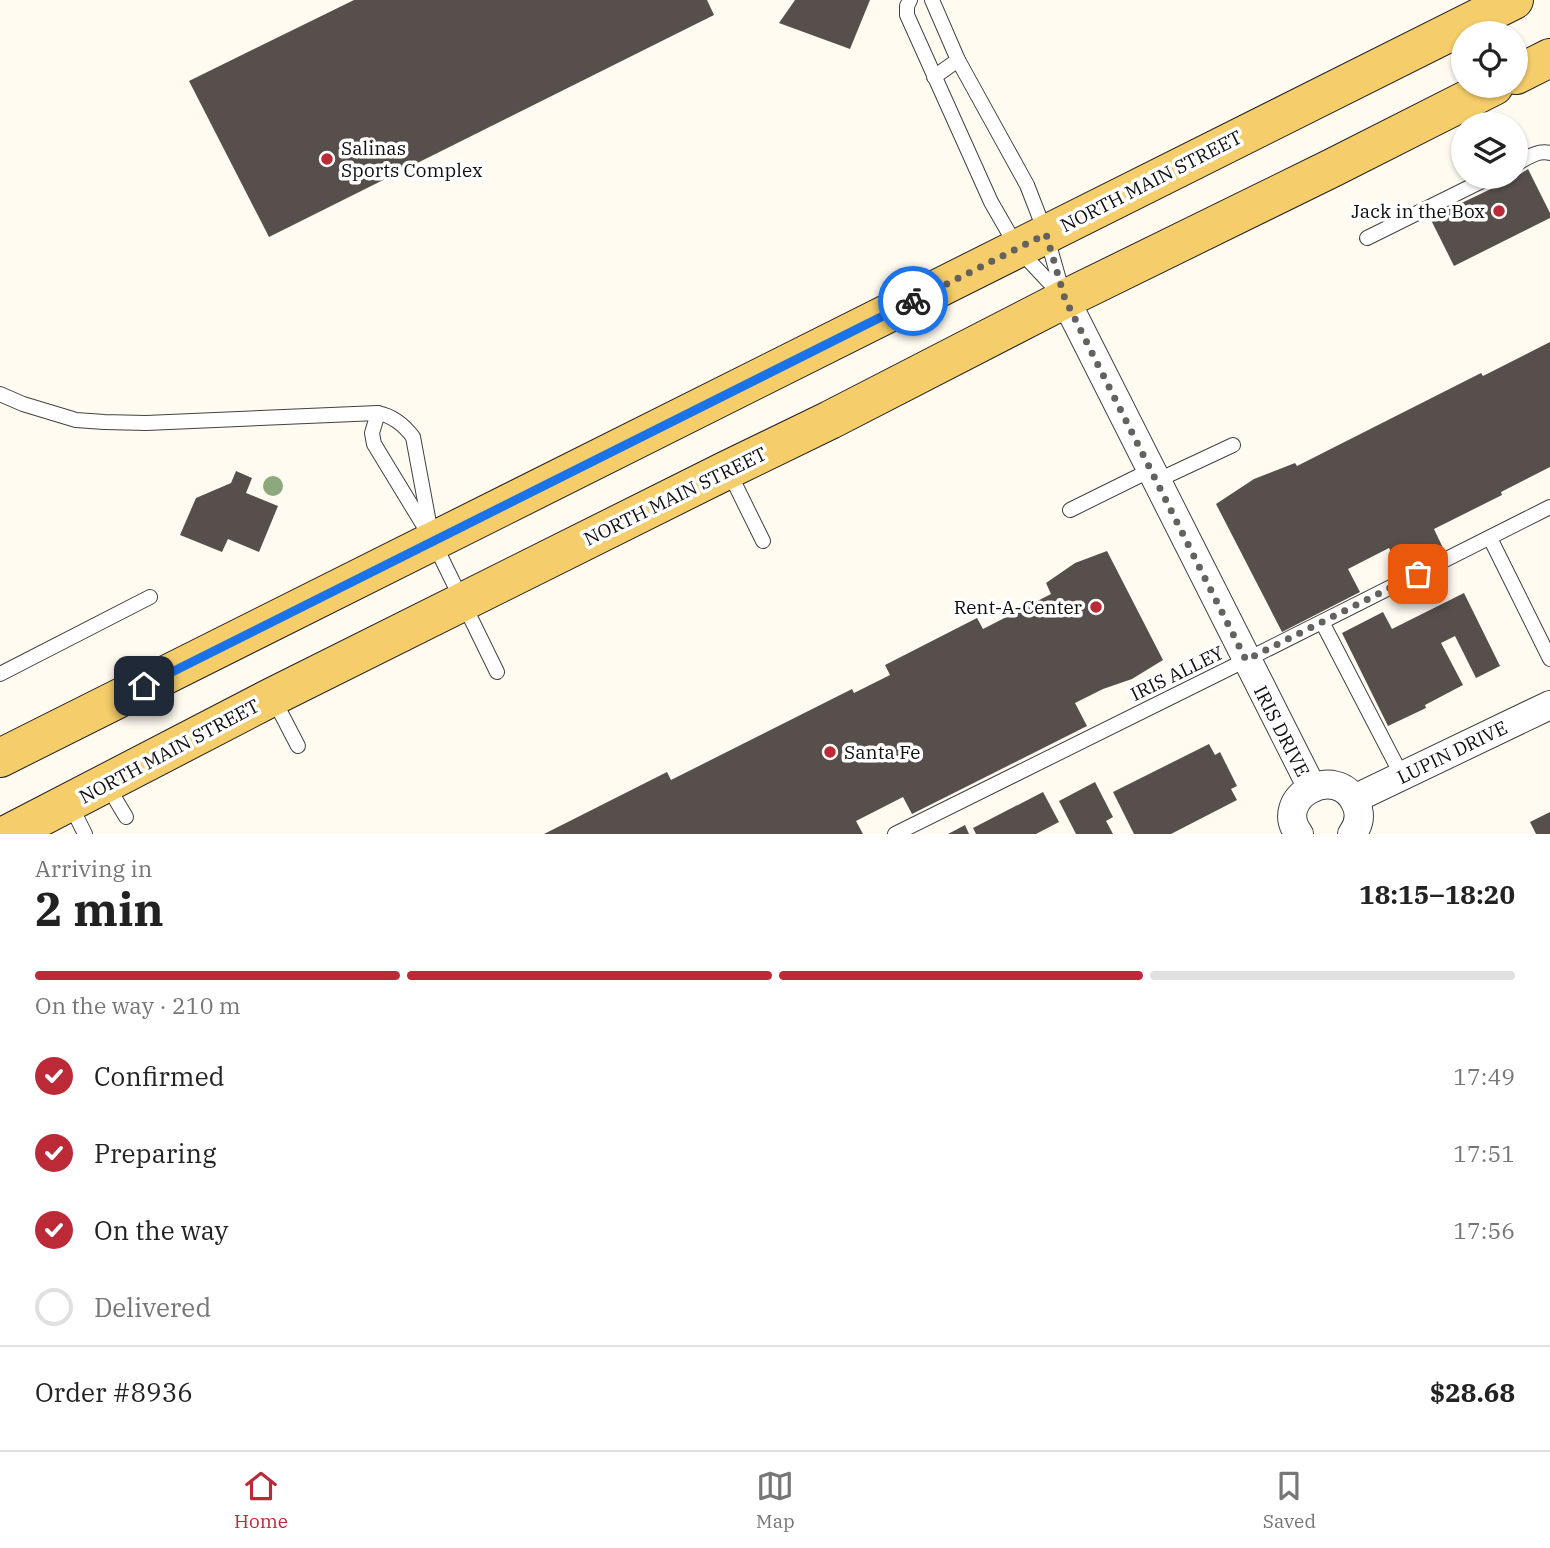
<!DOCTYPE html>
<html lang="en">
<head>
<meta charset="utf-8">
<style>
	:root { --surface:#fff; --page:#f2f2f2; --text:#222; --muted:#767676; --line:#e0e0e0; --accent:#bc2a37 }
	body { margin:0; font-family:"IBM Plex Serif",serif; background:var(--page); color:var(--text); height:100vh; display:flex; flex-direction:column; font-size:26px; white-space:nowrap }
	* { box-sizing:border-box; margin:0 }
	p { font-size:23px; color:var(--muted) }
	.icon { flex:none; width:38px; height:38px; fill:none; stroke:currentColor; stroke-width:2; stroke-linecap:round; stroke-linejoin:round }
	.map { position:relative; height:834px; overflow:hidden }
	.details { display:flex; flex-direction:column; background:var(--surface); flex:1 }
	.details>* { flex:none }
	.buttons { position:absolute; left:1451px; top:21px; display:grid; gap:14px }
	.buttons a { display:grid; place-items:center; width:77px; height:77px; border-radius:50%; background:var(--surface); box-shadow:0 2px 5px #0004; font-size:35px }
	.pin { position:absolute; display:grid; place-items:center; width:60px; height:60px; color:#fff; margin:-30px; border-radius:14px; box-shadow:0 4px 10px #0006 }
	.courier { position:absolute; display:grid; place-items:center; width:70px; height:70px; margin:-35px; border:5px solid #1a73e8; border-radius:50%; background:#fff; color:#222; box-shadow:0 2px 9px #0007 }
	.overview em { font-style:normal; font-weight:700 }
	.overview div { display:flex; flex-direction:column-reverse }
	.overview { display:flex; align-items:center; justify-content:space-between; height:119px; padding:0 35px }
	h1 { font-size:46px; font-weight:700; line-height:52px }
	.bar { display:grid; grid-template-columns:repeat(4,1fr); gap:10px 7px; align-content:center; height:84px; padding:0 35px }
	.bar i { height:9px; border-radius:5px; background:var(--line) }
	.bar .current { background:var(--accent) }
	.bar p { grid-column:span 4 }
	.line { display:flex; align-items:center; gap:18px; padding:0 35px; border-top:2px solid var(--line) }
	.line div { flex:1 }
	ol { padding:0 35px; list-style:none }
	li { display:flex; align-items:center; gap:21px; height:77px }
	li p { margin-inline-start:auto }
	li .icon { padding:7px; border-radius:50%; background:var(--accent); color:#fff; stroke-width:4 }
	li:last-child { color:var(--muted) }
	li i { width:38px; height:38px; border:4px solid var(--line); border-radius:50% }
	.menu { display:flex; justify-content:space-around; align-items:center; height:98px; border-top:2px solid var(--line); background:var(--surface); font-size:19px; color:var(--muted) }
	.menu a { display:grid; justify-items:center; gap:4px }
	.menu .current { color:var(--accent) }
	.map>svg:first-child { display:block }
	.building { fill:#574f4b }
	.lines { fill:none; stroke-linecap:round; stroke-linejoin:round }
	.lane-casing { stroke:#424242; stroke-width:16 }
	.street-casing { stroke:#424242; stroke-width:30 }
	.primary-casing { stroke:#202020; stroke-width:40 }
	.lane { stroke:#fff; stroke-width:14 }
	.street { stroke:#fff; stroke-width:28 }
	.primary { stroke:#f5cd6a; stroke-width:38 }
	.tree { fill:#8ea87e }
	.done { stroke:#63625e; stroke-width:7; stroke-dasharray:0 12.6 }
	.route { stroke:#1a73e8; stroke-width:9 }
	.poi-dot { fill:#bc2a37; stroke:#fff; stroke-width:2.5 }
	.labels { text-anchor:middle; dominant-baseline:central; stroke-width:7; stroke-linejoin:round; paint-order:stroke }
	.poi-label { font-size:19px; fill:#0f0f0f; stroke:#fff; text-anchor:start }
	.street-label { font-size:19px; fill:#0f0f0f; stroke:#fff }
</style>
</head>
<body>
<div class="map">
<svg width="1550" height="834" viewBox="0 0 1550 834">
	<rect width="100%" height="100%" fill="#fffbf1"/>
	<g class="building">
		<polygon points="354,0 707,0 714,15 269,237 189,81"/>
		<polygon points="795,0 870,0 850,49 779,23"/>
		<polygon points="1528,169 1550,213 1550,218 1454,266 1430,218 1516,177"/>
		<polygon points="1550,342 1550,467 1501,492 1502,495 1434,529 1443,548 1400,570 1389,548 1348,569 1360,592 1282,632 1216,504 1254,479 1295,463 1297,466 1481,373 1483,376"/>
		<polygon points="236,471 252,478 246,493 278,506 259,552 228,539 222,552 180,535 196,498 231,483"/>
		<polygon points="1107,551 1163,660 1132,679 1103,689 1075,703 1087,726 912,814 903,797 856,821 863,834 544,834 667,772 671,780 852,689 854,693 890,675 885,665 977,618 983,629 1051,594 1046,583 1075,563"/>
		<polygon points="1464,593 1500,666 1476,678 1455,636 1441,643 1463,685 1425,705 1426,708 1388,726 1342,633 1383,612 1392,629"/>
		<polygon points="1209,744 1215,755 1220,752 1237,786 1231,789 1237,800 1171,834 1134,834 1113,792"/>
		<polygon points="1095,782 1113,817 1106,821 1113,834 1076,834 1059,801"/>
		<polygon points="1043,792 1059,822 1036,834 976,834 973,828"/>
		<polygon points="1550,812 1550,834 1536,834 1530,822"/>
		<polygon points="965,825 969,834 948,834"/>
	</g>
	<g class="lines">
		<defs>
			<g id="lane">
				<polyline points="910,0 907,6 907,15 991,202 1018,249 1064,298"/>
				<polyline points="932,0 958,60 1027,185 1046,234 1063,294"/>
				<polyline points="934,77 958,60"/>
				<path d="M 1516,164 C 1527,158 1537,150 1550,153"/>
				<polyline points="1367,238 1490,177"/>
				<path d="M 0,394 L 23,404 L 76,420 L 104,422 L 146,423 L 378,413 C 393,416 404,425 413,437 L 432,539"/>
				<polyline points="378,413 372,433 374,444 433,541 497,672"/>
				<polyline points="728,470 763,541"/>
				<polyline points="1156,481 1233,445"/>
				<polyline points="1070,510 1151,470"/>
				<polyline points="1490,538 1550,659"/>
				<polyline points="1322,622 1402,776"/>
				<polyline points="0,674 150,597"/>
				<polyline points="273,698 298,746"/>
				<polyline points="107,785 126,817"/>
				<polyline points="70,804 85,834"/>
				<polyline points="895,834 1246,660 1550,507"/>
			</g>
			<g id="street">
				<polyline points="1065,299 1312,788"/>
				<polyline points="1354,799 1550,705"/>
				<path d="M 1299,834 C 1271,798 1337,761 1356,804 C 1361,815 1359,825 1352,834"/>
			</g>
			<g id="primary">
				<polyline points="1516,75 1550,58"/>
				<polyline points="0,758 1514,0"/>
				<polyline points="8,834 272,697 727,470 830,420 1065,299 1332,168 1494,86"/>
			</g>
		</defs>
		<use href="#lane" class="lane-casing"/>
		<use href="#street" class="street-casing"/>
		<use href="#primary" class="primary-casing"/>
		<use href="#lane" class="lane"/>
		<use href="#street" class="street"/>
		<use href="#primary" class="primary"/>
	</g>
	<circle class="tree" cx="273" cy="486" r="10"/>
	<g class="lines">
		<polyline class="done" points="913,301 1046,234 1065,299 1246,660 1418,574"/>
		<polyline class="route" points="144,686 913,301"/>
	</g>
	<g class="poi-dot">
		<circle cx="327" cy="159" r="7"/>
		<circle cx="1499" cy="211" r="7"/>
		<circle cx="1096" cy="607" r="7"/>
		<circle cx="830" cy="752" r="7"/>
	</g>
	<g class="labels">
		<g class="poi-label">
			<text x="341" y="148">Salinas<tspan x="341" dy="22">Sports Complex</tspan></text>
			<text x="1485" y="211" text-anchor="end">Jack in the Box</text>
			<text x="1082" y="607" text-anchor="end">Rent-A-Center</text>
			<text x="844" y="752">Santa Fe</text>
		</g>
		<g class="street-label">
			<text transform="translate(1151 181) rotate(-27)">NORTH MAIN STREET</text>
			<text transform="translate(675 496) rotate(-26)">NORTH MAIN STREET</text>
			<text transform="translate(1177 673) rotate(-26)">IRIS ALLEY</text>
			<text transform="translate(1282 731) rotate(63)">IRIS DRIVE</text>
			<text transform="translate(169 751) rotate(-28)">NORTH MAIN STREET</text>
			<text transform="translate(1452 752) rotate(-26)">LUPIN DRIVE</text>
		</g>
	</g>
</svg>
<div class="buttons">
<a><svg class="icon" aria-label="locate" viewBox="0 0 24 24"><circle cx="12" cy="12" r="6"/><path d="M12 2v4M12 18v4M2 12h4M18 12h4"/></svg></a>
<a><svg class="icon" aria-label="layers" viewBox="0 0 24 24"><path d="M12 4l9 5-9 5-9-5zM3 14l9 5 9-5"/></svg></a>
</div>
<div class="pin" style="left:1418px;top:574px;background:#ea580c"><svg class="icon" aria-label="bag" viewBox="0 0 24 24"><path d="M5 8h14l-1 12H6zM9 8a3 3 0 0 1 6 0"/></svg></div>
<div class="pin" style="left:144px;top:686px;background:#1f2937"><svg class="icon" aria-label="home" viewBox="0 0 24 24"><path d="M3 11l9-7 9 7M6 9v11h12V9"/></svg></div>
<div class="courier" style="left:913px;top:301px"><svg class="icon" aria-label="bike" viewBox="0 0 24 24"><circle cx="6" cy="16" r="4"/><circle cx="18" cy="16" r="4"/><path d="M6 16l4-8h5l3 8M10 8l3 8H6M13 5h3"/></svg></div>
</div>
<section class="details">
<div class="overview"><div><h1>2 min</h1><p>Arriving in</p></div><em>18:15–18:20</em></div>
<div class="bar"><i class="current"></i><i class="current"></i><i class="current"></i><i></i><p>On the way · 210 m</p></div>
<ol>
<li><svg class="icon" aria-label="check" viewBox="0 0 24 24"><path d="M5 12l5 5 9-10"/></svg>Confirmed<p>17:49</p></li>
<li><svg class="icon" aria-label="check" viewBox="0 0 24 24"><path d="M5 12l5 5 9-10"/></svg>Preparing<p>17:51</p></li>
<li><svg class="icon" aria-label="check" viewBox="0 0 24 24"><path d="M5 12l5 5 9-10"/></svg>On the way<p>17:56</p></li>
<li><i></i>Delivered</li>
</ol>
<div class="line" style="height:91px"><div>Order #8936</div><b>$28.68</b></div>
</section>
<nav class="menu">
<a class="current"><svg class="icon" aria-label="home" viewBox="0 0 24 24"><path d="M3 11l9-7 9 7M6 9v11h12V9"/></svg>Home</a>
<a><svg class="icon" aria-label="map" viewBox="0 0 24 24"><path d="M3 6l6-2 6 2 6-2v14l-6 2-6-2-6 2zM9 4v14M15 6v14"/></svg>Map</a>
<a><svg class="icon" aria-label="saved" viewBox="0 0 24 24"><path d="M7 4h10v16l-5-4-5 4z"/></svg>Saved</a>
</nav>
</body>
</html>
